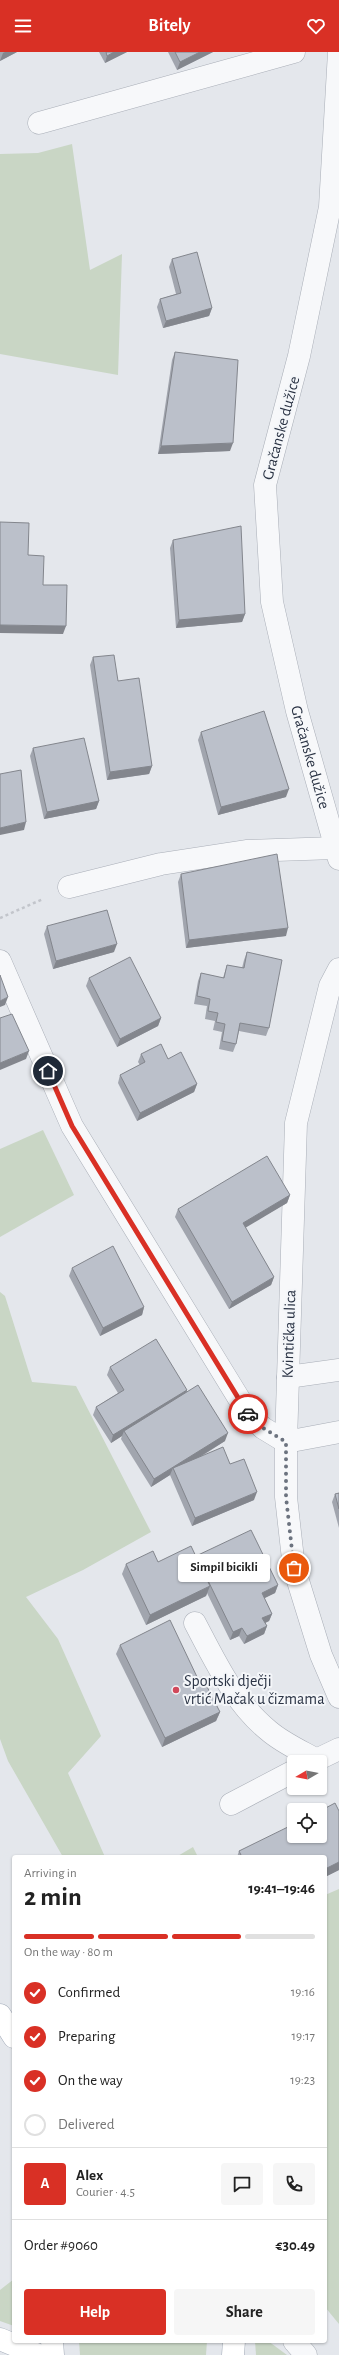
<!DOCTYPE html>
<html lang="en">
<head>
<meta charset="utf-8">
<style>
	:root { --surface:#fff; --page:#f6f6f6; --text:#222; --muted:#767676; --line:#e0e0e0; --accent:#d93025 }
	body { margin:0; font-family:"Alegreya Sans",sans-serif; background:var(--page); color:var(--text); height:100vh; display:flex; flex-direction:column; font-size:15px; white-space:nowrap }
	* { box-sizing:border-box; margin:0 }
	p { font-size:13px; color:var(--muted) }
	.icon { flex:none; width:22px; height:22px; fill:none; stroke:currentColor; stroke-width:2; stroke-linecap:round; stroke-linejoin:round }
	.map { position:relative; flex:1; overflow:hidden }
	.sheet { position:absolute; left:12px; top:1803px; width:315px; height:488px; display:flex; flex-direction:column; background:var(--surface); border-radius:4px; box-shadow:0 1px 3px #0004 }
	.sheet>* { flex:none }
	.needle { width:26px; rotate:260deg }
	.controls { position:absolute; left:287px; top:1703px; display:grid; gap:8px }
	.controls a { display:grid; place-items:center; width:40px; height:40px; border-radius:4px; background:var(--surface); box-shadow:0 1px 3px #0004; font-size:20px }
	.pin { position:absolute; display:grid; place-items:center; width:34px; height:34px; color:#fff; margin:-17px; border:2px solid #fff; border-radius:50%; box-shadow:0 1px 4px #0007 }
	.courier { position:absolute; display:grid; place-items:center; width:40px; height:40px; margin:-20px; border:3px solid #d93025; border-radius:50%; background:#fff; color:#222; box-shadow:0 1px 5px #0007 }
	.bubble { position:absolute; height:28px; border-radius:4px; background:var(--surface); box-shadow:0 1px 3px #0004; font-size:13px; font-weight:600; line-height:28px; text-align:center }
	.headline em { font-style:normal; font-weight:600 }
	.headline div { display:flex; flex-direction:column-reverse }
	.headline { display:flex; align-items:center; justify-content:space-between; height:68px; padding:0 12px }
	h1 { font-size:26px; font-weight:600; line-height:30px }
	.bar { display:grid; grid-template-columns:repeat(4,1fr); gap:6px 4px; align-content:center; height:48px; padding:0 12px }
	.bar i { height:5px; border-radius:3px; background:var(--line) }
	.bar .active { background:var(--accent) }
	.bar p { grid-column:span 4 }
	.line { display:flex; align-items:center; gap:10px; padding:0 12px; border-top:1px solid var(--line) }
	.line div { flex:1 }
	.round { display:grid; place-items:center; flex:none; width:42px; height:42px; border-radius:4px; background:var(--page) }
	ol { padding:0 12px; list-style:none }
	li { display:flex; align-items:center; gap:12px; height:44px }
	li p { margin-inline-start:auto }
	li .icon { padding:4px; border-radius:50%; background:var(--accent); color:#fff; stroke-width:4 }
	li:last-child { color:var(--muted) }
	li i { width:22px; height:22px; border:2px solid var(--line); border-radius:50% }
	.primary-button { display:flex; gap:8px; margin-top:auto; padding:8px 12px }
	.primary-button a { flex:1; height:46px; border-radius:4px; background:var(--accent); color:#fff; font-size:16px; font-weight:600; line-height:46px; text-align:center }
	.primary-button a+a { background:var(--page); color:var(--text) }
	header { display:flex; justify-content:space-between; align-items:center; height:52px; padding:0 12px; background:var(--accent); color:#fff; font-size:18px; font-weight:600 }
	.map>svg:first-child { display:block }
	.green { fill:#c9d6c5 }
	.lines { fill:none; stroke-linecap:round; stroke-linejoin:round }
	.minor-casing { stroke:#a9aeb7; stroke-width:23 }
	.major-casing { stroke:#a3abb8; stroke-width:23 }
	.path { stroke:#c2c5cb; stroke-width:2.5; stroke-dasharray:3 3; stroke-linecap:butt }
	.minor { stroke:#f7f8fa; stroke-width:22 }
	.major { stroke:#fff; stroke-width:22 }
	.wall { fill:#a1a5ae }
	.shaded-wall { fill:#83868d }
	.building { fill:#bbc0ca; stroke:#83868d }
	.done { stroke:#6c737f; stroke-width:4; stroke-dasharray:0 7.2 }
	.route { stroke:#d93025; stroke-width:5 }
	.poi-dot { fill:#d1495b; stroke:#f4f6f9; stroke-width:1.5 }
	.labels { text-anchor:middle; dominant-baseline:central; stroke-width:4; stroke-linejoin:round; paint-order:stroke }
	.street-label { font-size:16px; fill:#2b3445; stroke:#f4f6f9 }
	.poi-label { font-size:16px; fill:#2b3445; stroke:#f4f6f9; text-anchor:start }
</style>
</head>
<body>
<header><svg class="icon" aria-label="menu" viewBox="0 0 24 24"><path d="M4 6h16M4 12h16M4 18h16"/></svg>Bitely<svg class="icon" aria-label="heart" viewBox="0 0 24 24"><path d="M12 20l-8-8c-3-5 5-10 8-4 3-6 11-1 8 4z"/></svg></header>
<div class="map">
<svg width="339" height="2303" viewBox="0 0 339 2303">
	<rect width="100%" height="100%" fill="#e4e7ec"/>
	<g class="green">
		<polygon points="72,92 90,218 122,202 118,323 0,302 0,102 38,101"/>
		<polygon points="43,1078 74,1143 0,1185 0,1097"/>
		<polygon points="0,1240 5,1244 32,1330 76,1334 151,1480 83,1518 26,1545 58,1587 101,1684 68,1721 105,1805 63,1805 8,1709 0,1687"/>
		<polygon points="193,1795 198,1805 176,1805"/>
		<polygon points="339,1837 339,2272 325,2255 325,1843"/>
		<polygon points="14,2227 14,2274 0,2269 0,2238"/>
		<polygon points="79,2289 207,2289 206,2303 80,2303"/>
		<polygon points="255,2289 268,2289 287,2303 256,2303"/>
	</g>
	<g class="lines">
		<defs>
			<g id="minor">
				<path id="s1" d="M 339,0 L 330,155 L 299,304 L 265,433 L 272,550 L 297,659 L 339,807"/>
				<polyline points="39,71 294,0"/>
				<polyline points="69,835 161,812 246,799 335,796"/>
				<polyline points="0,909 72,1074 249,1363 263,1376 286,1390 339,1380"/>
				<polyline points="339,917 330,934 296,1071 286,1390 286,1445 294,1516 321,1603 339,1645"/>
				<polyline points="288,1325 339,1318"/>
				<path d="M 195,1571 C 215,1609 235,1652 269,1679 C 283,1691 301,1699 317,1708"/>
				<polyline points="312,1710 339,1697"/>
				<polyline points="231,1752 294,1719"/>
				<polyline points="294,2289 306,2303"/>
			</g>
			<g id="major">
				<polyline points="0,1963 14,1985"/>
				<polyline points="0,2287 38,2303"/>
				<polyline points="52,2289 53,2303"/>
				<polyline points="233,2303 234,2289"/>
			</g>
		</defs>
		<use href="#minor" class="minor-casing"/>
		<use href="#major" class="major-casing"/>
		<polyline class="path" points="0,866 43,847"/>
		<use href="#minor" class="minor"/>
		<use href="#major" class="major"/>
	</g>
	<g class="wall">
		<polygon points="0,0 17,0 0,9"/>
		<polygon points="99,0 127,0 105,11"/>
		<polygon points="168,0 213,0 177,18"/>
		<polygon points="172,207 212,256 209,264 163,276 157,255 160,247 176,242 169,215"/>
		<polygon points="175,300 230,399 158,402 172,308"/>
		<polygon points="173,488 245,562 242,570 176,576 170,496"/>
		<polygon points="93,605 118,629 152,714 149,722 107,728 90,613"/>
		<polygon points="201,680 286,745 218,763 198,688"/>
		<polygon points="33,696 99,749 96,757 44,767 30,704"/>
		<polygon points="181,822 286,884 186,896 178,830"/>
		<polygon points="47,874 114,900 53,917 44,882"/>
		<polygon points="247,900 269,976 266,984 239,979 236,992 233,1000 219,997 222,980 213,978 215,969 205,967 207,954 194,952 198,929 201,921 223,926 227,913 242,916 244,908"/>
		<polygon points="89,926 161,966 158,974 117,995 86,934"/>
		<polygon points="141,1002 168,1007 197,1032 194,1040 137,1069 118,1031 120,1023 140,1013 138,1010"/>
		<polygon points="290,1143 287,1151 245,1175 274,1225 271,1233 229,1257 175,1165 178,1157"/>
		<polygon points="72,1216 144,1255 142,1263 100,1284 69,1224"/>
		<polygon points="110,1315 187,1338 187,1340 225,1389 202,1404 230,1412 254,1448 192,1474 170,1423 151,1435 121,1387 122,1384 111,1391 93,1363 96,1355 118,1341 107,1323"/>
		<polygon points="339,1441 339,1476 332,1450 335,1442"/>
		<polygon points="196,1504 278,1533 275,1541 264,1546 272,1562 269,1569 265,1571 267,1574 264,1582 244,1592 239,1584 230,1588 207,1541 206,1544 146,1573 122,1522 126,1512 158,1510"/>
		<polygon points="120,1593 198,1627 220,1660 216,1669 162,1695 116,1602"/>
		<polygon points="339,1759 339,1818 325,1825 325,1805 237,1805 239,1799"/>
	</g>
	<g class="shaded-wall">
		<polygon points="5,0 17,0 0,9 3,1"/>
		<polygon points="114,0 127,0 105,11 107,4"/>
		<polygon points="200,0 213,0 177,18 180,10"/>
		<polygon points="212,256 209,264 163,276 166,269"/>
		<polygon points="233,391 230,399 158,402 161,394"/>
		<polygon points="245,562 242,570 176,576 179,568"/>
		<polygon points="0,573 66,574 63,582 0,581"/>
		<polygon points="152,714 149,722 107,728 110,720"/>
		<polygon points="289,737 286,745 218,763 221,755"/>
		<polygon points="99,749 96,757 44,767 47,760"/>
		<polygon points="26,770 24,778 0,783 0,776"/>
		<polygon points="288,876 286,884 186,896 189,888"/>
		<polygon points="117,892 114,900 53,917 56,909"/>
		<polygon points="8,945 5,953 0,955 0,949"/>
		<polygon points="161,966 158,974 117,995 120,987"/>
		<polygon points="29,999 26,1007 0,1018 0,1011"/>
		<polygon points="197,1032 194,1040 137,1069 140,1061"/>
		<polygon points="290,1143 287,1151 240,1179 243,1171"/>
		<polygon points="274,1225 271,1233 229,1257 232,1250"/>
		<polygon points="144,1255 142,1263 100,1284 103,1276"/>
		<polygon points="187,1338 184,1346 124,1379 122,1384 111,1391 113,1383"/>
		<polygon points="228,1381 225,1389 175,1420 173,1416 170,1423 151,1435 154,1427"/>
		<polygon points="257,1440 254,1448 192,1474 195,1466"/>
		<polygon points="278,1533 275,1541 259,1549 262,1541"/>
		<polygon points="210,1534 206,1544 146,1573 150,1563"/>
		<polygon points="272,1562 269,1569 259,1574 262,1566"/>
		<polygon points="267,1574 264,1582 244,1592 247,1584"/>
		<polygon points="242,1576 239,1584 230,1588 233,1580"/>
		<polygon points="220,1660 216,1669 162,1695 165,1686"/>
		<polygon points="339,1810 339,1818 325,1825 325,1817"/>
	</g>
	<g class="building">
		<polygon points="106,0 114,0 107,4"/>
		<polygon points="175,0 200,0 180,10"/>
		<polygon points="197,200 212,256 166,269 160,247 181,241 172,207"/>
		<polygon points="175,300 238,308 233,391 161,394"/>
		<polygon points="0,470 29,471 28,503 44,504 43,533 67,533 66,574 0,573"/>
		<polygon points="241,474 245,562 179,568 173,488"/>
		<polygon points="114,603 118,629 139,626 152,714 110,720 93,605"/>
		<polygon points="264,659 289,737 221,755 201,680"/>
		<polygon points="84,686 99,749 47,760 33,696"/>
		<polygon points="21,718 26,770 0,776 0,722"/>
		<polygon points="277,802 288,876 189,888 181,822"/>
		<polygon points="107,858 117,892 56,909 47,874"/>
		<polygon points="247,900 282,908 269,976 240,971 236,992 222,989 225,972 216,970 218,961 208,959 210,947 197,944 201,921 224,926 227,913 244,916"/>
		<polygon points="130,905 161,966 120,987 89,926"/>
		<polygon points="0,923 8,945 0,949"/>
		<polygon points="12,962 29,999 0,1011 0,966"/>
		<polygon points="161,992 168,1007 181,1000 197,1032 140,1061 120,1023 145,1010 141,1002"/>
		<polygon points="267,1104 290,1143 243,1171 274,1225 232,1250 178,1157"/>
		<polygon points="113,1194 144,1255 103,1276 72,1216"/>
		<polygon points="156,1287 187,1338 113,1383 96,1355 124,1338 110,1315"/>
		<polygon points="198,1333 228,1381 154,1427 124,1379"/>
		<polygon points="223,1395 230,1412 244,1407 257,1440 195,1466 173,1416"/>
		<polygon points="339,1441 339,1457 335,1442"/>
		<polygon points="251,1478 278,1533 262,1541 272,1562 262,1566 267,1574 247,1584 242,1576 233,1580 196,1504"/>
		<polygon points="191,1494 210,1534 150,1563 126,1512 153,1499 158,1510"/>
		<polygon points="170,1568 198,1627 202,1625 220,1660 165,1686 120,1593"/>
		<polygon points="335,1751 339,1759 339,1810 325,1817 325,1805 242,1805 239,1799 294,1772 294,1784 320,1784 320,1759"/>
	</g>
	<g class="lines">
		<polyline class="done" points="248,1362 263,1376 286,1390 286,1445 294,1516"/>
		<polyline class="route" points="48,1019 72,1074 248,1362"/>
	</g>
	<circle class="poi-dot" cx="176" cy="1638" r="4"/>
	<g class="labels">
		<g class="street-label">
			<text transform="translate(281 376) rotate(-75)">Gračanske dužice</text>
			<text stroke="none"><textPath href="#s1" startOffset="718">Gračanske dužice</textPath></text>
			<text transform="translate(289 1282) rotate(-88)">Kvintička ulica</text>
		</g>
		<g class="poi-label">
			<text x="184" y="1629">Sportski dječji<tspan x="184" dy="18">vrtić Mačak u čizmama</tspan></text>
		</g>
	</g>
</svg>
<div class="controls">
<a><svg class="needle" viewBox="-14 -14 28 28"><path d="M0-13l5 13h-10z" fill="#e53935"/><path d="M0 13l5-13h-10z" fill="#767676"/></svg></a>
<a><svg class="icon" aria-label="locate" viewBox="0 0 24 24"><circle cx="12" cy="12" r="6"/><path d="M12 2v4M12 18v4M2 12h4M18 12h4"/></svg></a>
</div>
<div class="pin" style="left:294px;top:1516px;background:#ea580c"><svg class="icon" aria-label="bag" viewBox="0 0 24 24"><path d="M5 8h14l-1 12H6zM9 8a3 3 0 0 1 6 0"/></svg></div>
<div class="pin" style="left:48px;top:1019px;background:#1f2937"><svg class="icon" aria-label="home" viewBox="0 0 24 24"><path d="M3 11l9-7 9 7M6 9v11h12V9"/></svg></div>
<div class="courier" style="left:248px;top:1362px"><svg class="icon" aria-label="car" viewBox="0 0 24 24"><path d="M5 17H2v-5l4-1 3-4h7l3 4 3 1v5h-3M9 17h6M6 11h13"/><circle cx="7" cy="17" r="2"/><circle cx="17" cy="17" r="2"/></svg></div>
<div class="bubble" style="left:178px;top:1502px;width:92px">Simpil bicikli</div>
<section class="sheet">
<div class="headline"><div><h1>2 min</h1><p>Arriving in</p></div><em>19:41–19:46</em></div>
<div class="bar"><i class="active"></i><i class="active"></i><i class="active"></i><i></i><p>On the way · 80 m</p></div>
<ol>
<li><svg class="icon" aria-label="check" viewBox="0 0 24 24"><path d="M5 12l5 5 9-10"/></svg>Confirmed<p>19:16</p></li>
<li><svg class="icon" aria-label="check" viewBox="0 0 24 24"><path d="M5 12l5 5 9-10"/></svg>Preparing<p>19:17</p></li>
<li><svg class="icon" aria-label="check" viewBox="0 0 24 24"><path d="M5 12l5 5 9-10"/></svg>On the way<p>19:23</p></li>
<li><i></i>Delivered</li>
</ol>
<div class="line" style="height:72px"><b class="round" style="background:var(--accent);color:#fff">A</b><div><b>Alex</b><p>Courier · 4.5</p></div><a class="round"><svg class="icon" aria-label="chat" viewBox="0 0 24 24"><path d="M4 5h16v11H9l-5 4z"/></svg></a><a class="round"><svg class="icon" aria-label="phone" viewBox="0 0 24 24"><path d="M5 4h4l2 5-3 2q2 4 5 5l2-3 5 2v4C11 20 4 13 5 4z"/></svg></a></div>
<div class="line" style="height:52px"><div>Order #9060</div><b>€30.49</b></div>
<div class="primary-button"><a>Help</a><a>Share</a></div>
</section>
</div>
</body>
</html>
